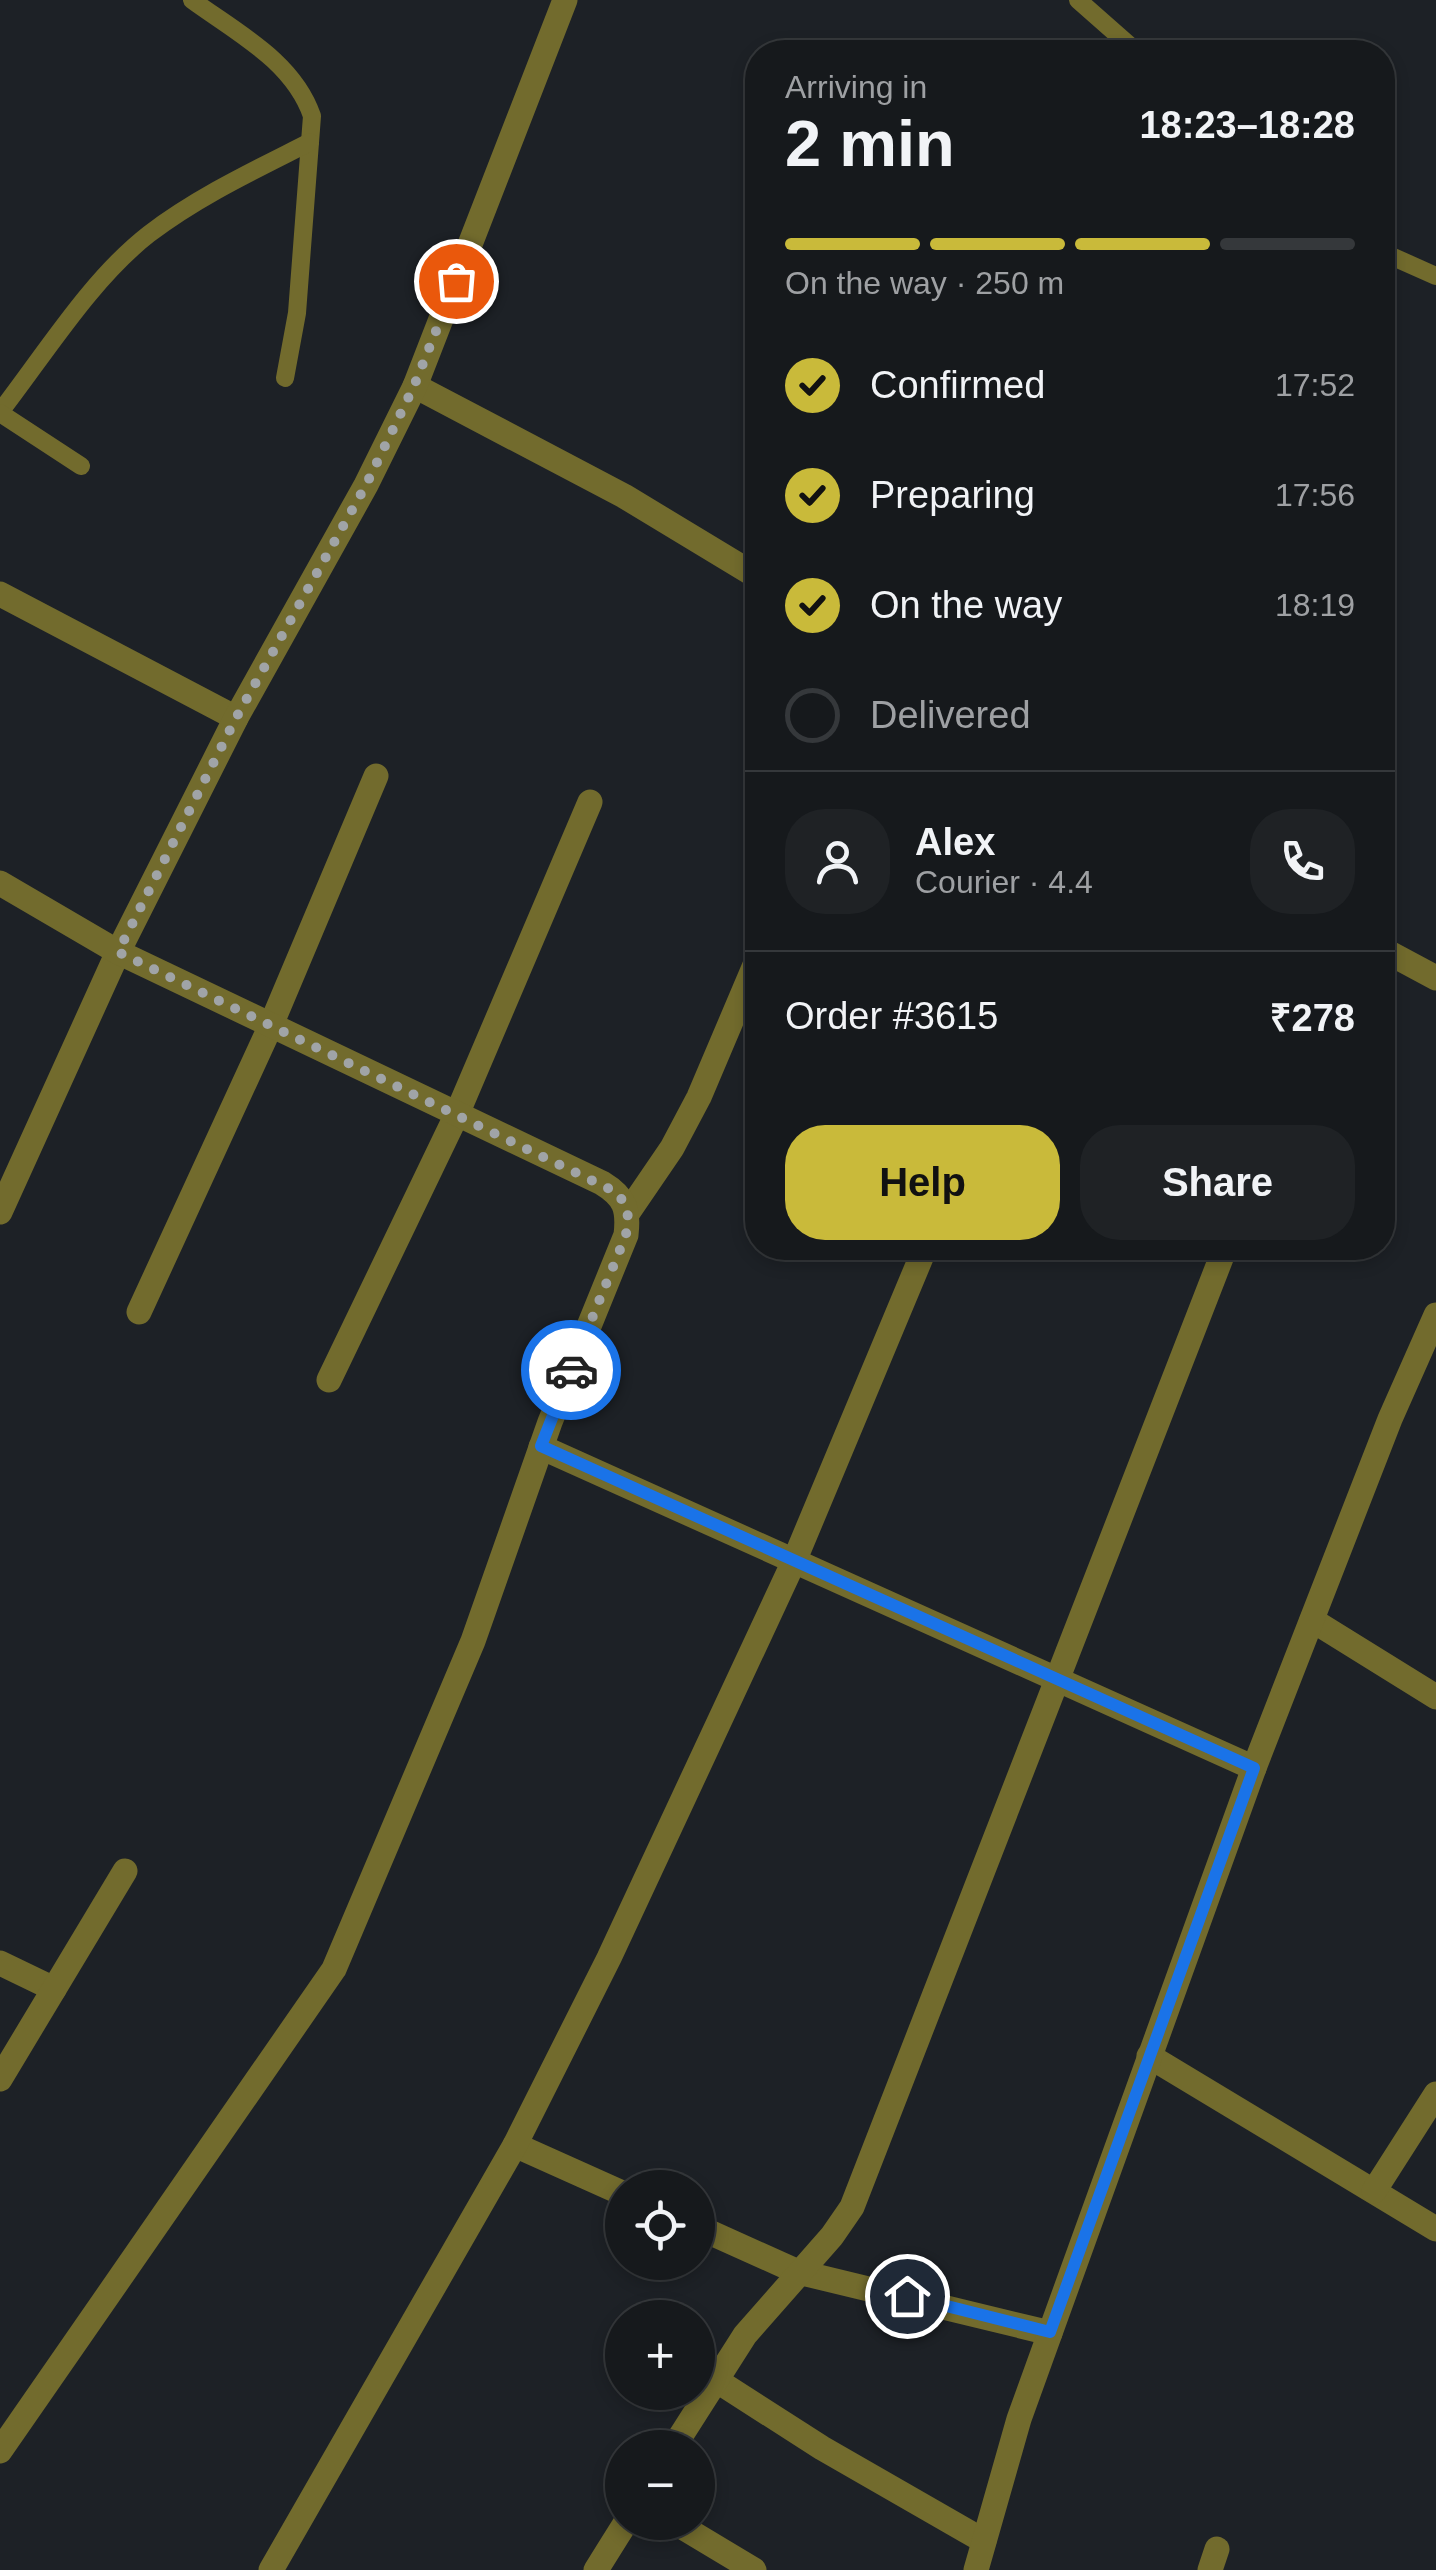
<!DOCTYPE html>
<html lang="en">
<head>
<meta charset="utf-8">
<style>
	:root { --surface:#16191c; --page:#1f2225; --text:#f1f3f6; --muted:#9ea0a3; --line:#35383b; --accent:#c9ba3a }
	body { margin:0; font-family:Helvetica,sans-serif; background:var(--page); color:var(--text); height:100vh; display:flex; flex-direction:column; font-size:38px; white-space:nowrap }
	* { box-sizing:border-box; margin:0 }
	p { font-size:32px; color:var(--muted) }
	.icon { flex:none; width:55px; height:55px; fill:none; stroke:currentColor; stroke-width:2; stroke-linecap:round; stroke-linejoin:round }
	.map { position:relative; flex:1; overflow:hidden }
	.sheet { position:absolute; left:745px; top:40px; width:650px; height:1220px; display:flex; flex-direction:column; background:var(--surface); border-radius:40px; box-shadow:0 5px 15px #0003,0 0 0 2px var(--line) }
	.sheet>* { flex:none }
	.buttons { position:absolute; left:605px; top:2170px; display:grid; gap:20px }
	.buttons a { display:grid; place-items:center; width:110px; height:110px; border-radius:50%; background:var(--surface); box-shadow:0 5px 15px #0003,0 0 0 2px var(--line); font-size:50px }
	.pin { position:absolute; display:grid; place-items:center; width:85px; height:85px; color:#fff; margin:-42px; border:5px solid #fff; border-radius:50%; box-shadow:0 2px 10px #0007 }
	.courier { position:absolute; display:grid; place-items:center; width:100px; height:100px; margin:-50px; border:8px solid #1a73e8; border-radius:50%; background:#fff; color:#222; box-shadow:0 2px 12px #0007 }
	.head em { font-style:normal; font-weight:800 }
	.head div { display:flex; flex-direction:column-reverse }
	.head { display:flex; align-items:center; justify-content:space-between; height:170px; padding:0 40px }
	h1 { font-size:65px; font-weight:800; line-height:75px }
	.bar { display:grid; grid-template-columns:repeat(4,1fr); gap:15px 10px; align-content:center; height:120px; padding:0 40px }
	.bar i { height:12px; border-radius:8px; background:var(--line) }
	.bar .selected { background:var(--accent) }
	.bar p { grid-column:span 4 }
	.line { display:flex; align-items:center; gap:25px; padding:0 40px; border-top:2px solid var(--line) }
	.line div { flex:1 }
	.round { display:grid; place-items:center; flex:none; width:105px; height:105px; border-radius:40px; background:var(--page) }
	ol { padding:0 40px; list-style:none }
	li { display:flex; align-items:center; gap:30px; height:110px }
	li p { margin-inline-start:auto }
	li .icon { padding:10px; border-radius:50%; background:var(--accent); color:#111; stroke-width:4 }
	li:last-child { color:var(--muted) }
	li i { width:55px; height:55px; border:5px solid var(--line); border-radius:50% }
	.button { display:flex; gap:20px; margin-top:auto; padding:20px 40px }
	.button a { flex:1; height:115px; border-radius:40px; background:var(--accent); color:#111; font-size:40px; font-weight:800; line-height:115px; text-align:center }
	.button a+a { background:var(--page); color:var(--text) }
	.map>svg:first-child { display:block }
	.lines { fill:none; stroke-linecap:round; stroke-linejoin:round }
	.service { stroke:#726b2d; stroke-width:18 }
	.minor { stroke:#726b2d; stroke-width:25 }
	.tertiary { stroke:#726b2d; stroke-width:25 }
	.done { stroke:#a0a4a7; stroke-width:10; stroke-dasharray:0 18 }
	.route { stroke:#1a73e8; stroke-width:12 }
</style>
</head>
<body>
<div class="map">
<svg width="1436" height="2570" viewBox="0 0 1436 2570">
	<rect width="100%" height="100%" fill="#1d2126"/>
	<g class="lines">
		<g class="service">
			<path d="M 192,0 C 237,33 293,61 312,116 L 297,313 L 285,378"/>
			<polyline points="1078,0 1137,52"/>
			<polyline points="1382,252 1436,276"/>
			<path d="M 0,412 C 45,354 91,279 149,234 C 199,196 255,170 310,142"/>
			<polyline points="0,413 81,466"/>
		</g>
		<g class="minor">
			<polyline points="415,386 624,496 758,577"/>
			<polyline points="0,594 236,718"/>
			<polyline points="1382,949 1436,978"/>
			<polyline points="629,1211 672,1148 699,1097 758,958"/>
			<polyline points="0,1212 118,952 236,718 366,485 415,386 565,0"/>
			<polyline points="139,1312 271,1025 376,776"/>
			<polyline points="329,1380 457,1114 590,802"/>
			<polyline points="541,1447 1254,1768"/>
			<polyline points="1312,1620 1436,1697"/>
			<polyline points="0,1963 54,1989"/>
			<polyline points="1149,2056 1436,2229"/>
			<polyline points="0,2079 125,1871"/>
			<polyline points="515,2145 622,2193"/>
			<polyline points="1374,2191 1436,2094"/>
			<polyline points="698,2227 798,2272 1050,2333"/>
			<polyline points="716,2380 822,2448 984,2541"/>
			<polyline points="673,2448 745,2335 832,2236 852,2207 1225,1248"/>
			<polyline points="674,2522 754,2570"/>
			<polyline points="271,2570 515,2145 609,1958 795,1559 925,1248"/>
			<polyline points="596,2570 626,2522"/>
			<polyline points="976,2570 1019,2419 1254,1768 1390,1419 1436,1315"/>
			<polyline points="1210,2570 1217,2549"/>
		</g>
		<path class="tertiary" d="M 0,883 L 118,952 L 602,1183 C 625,1197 629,1209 626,1235 L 550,1422 L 473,1641 L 334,1969 L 0,2451"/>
	</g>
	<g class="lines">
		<polyline class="done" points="456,281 414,386 366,485 236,718 118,952 618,1193 628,1211 626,1235 571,1370"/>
		<polyline class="route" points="571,1370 541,1446 1254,1768 1050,2332 907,2296"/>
	</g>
</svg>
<div class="buttons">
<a><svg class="icon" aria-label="locate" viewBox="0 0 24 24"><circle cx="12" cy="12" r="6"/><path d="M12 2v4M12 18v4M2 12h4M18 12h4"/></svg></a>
<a>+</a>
<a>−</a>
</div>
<div class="pin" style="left:456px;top:281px;background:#ea580c"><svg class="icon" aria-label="bag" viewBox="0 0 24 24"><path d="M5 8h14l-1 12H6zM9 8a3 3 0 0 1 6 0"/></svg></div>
<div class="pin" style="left:907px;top:2296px;background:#1f2937"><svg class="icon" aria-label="home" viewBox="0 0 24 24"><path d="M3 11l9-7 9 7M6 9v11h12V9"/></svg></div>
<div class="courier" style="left:571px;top:1370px"><svg class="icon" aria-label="car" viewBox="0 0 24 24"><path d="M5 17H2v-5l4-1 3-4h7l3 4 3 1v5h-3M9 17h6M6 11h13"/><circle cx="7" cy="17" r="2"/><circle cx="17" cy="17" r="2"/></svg></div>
<section class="sheet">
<div class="head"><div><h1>2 min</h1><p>Arriving in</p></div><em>18:23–18:28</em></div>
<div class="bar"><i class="selected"></i><i class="selected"></i><i class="selected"></i><i></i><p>On the way · 250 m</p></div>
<ol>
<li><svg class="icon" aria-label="check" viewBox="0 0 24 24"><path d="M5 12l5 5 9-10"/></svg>Confirmed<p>17:52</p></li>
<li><svg class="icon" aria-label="check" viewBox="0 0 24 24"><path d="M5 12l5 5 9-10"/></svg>Preparing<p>17:56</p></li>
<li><svg class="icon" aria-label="check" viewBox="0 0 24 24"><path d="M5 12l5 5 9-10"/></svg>On the way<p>18:19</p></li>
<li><i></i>Delivered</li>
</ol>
<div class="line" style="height:180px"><a class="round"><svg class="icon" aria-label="person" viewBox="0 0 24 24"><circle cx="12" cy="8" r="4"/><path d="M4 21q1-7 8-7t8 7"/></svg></a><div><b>Alex</b><p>Courier · 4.4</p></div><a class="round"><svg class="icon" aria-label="phone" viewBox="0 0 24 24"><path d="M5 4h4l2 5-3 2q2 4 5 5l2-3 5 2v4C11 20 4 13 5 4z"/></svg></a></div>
<div class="line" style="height:130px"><div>Order #3615</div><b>₹278</b></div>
<div class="button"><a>Help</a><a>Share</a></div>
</section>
</div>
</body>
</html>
